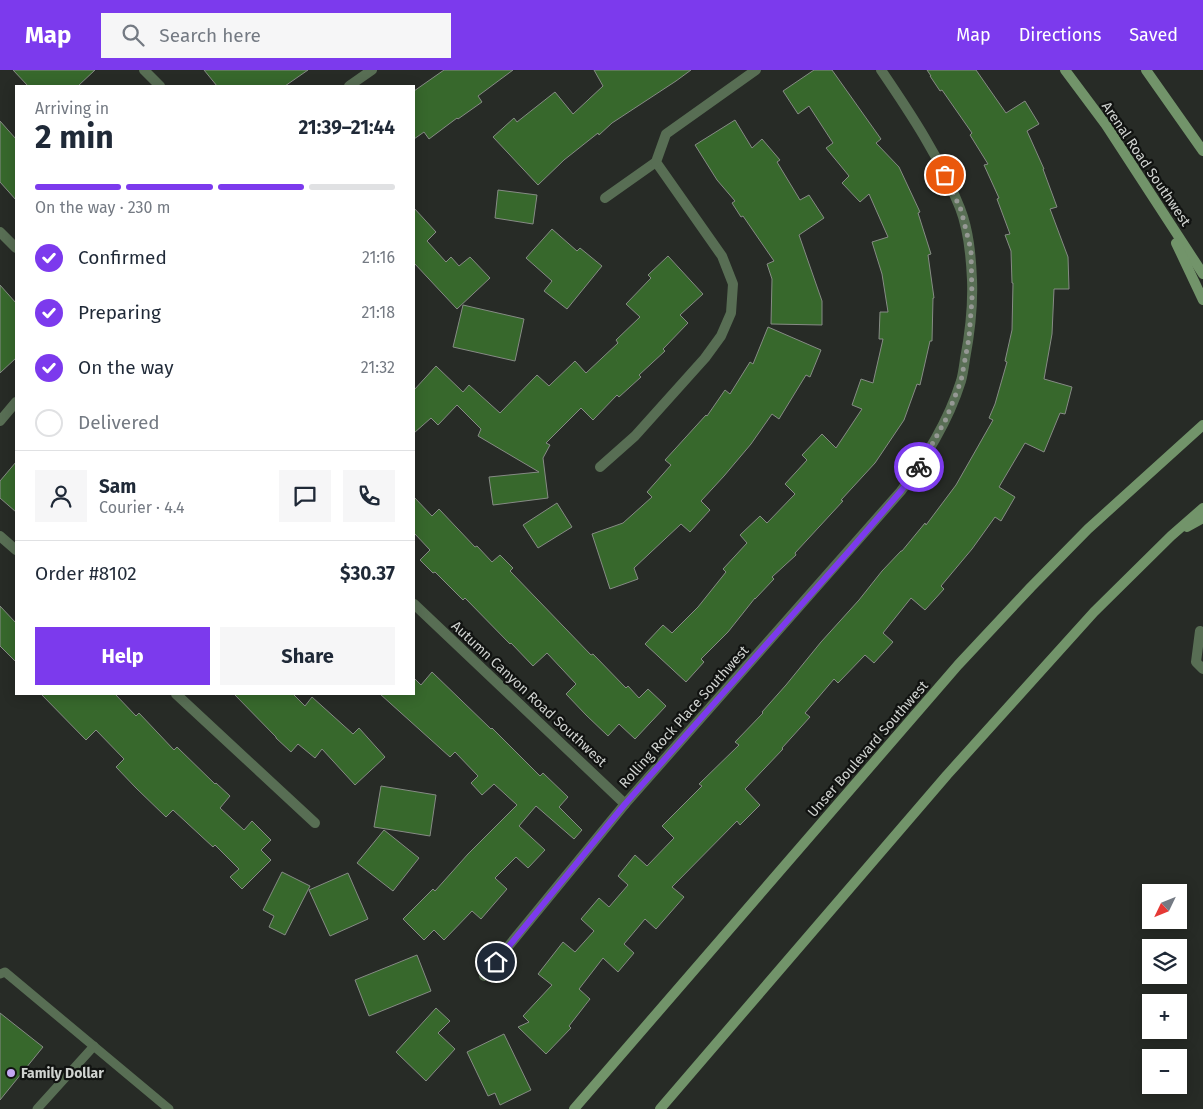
<!DOCTYPE html>
<html lang="en">
<head>
<meta charset="utf-8">
<style>
	:root { --surface:#fff; --page:#f6f6f7; --text:#1f2937; --muted:#747a83; --line:#e0e1e3; --accent:#7c3aed }
	body { margin:0; font-family:"Fira Sans",sans-serif; background:var(--page); color:var(--text); height:100vh; display:flex; flex-direction:column; font-size:19px; white-space:nowrap }
	* { box-sizing:border-box; margin:0 }
	p { font-size:16px; color:var(--muted) }
	.icon { flex:none; width:28px; height:28px; fill:none; stroke:currentColor; stroke-width:2; stroke-linecap:round; stroke-linejoin:round }
	.map { position:relative; flex:1; overflow:hidden }
	.sheet { position:absolute; left:15px; top:15px; width:400px; height:610px; display:flex; flex-direction:column; background:var(--surface); border-radius:0px; box-shadow:0 2px 12px #0003 }
	.sheet>* { flex:none }
	.needle { width:32px; rotate:227deg }
	.buttons { position:absolute; left:1142px; top:814px; display:grid; gap:10px }
	.buttons a { display:grid; place-items:center; width:45px; height:45px; border-radius:0px; background:var(--surface); box-shadow:0 2px 12px #0003; font-size:25px }
	.pin { position:absolute; display:grid; place-items:center; width:42px; height:42px; color:#fff; margin:-21px; border:2px solid #fff; border-radius:50%; box-shadow:0 1px 5px #0007 }
	.courier { position:absolute; display:grid; place-items:center; width:50px; height:50px; margin:-25px; border:4px solid #7c3aed; border-radius:50%; background:#fff; color:#222; box-shadow:0 1px 6px #0007 }
	.head em { font-style:normal; font-weight:700 }
	.head div { display:flex; flex-direction:column-reverse }
	.head { display:flex; align-items:center; justify-content:space-between; height:85px; padding:0 20px }
	h1 { font-size:32px; font-weight:700; line-height:38px }
	.bar { display:grid; grid-template-columns:repeat(4,1fr); gap:8px 5px; align-content:center; height:60px; padding:0 20px }
	.bar i { height:6px; border-radius:4px; background:var(--line) }
	.bar .current { background:var(--accent) }
	.bar p { grid-column:span 4 }
	.line { display:flex; align-items:center; gap:12px; padding:0 20px; border-top:1px solid var(--line) }
	.line div { flex:1 }
	.round { display:grid; place-items:center; flex:none; width:52px; height:52px; border-radius:0px; background:var(--page) }
	ol { padding:0 20px; list-style:none }
	li { display:flex; align-items:center; gap:15px; height:55px }
	li p { margin-inline-start:auto }
	li .icon { padding:5px; border-radius:50%; background:var(--accent); color:#fff; stroke-width:4 }
	li:last-child { color:var(--muted) }
	li i { width:28px; height:28px; border:2px solid var(--line); border-radius:50% }
	.button { display:flex; gap:10px; margin-top:auto; padding:10px 20px }
	.button a { flex:1; height:58px; border-radius:0px; background:var(--accent); color:#fff; font-size:20px; font-weight:700; line-height:58px; text-align:center }
	.button a+a { background:var(--page); color:var(--text) }
	header { display:flex; align-items:center; gap:30px; box-sizing:border-box; height:70px; padding:0 25px; background:var(--accent); color:#fff }
	header strong { font-size:24px }
	nav { display:flex; gap:28px; margin-inline-start:auto; font-size:18px }
	.search { width:350px; height:45px; background:var(--page); display:flex; align-items:center; gap:12px; box-sizing:border-box; padding:0 18px; border-radius:0px; color:var(--muted); font-size:19px }
	.map>svg:first-child { display:block }
	.building { fill:#37682c; stroke:#868b85 }
	.lines { fill:none; stroke-linecap:round; stroke-linejoin:round }
	.service { stroke:#586e54; stroke-width:9 }
	.minor { stroke:#586e54; stroke-width:10 }
	.secondary { stroke:#72946a; stroke-width:10 }
	.done { stroke:#959894; stroke-width:5; stroke-dasharray:0 9 }
	.route { stroke:#7c3aed; stroke-width:6 }
	.poi-dot { fill:#c3a7f2; stroke:#111311; stroke-width:2 }
	.labels { text-anchor:middle; dominant-baseline:central; stroke-width:4.5; stroke-linejoin:round; paint-order:stroke }
	.street-label { font-size:14px; fill:#d0d3d0; stroke:#111311 }
	.poi-label { font-size:14px; font-weight:bold; fill:#d0d3d0; stroke:#111311; text-anchor:start }
</style>
</head>
<body>
<header>
<strong>Map</strong>
<div class="search"><svg class="icon" aria-label="search" viewBox="0 0 24 24"><circle cx="10" cy="10" r="6"/><path d="M15 15l6 6"/></svg>Search here</div>
<nav><a>Map</a><a>Directions</a><a>Saved</a></nav>
</header>
<div class="map">
<svg width="1203" height="1039" viewBox="0 0 1203 1039">
	<rect width="100%" height="100%" fill="#272b26"/>
	<g class="building">
		<polygon points="13,0 95,0 78,16 28,16"/>
		<polygon points="204,0 308,0 285,16 217,16"/>
		<polygon points="444,0 513,0 478,26 482,32 458,49 457,48 429,69 424,62 414,69 414,21"/>
		<polygon points="594,0 691,0 676,11 612,53 599,65 598,63 564,90 538,115 493,67 514,48 517,52 555,22 573,44 603,16"/>
		<polygon points="814,0 832,0 881,69 876,73 899,97 920,142 918,143 931,184 928,185 934,228 933,228 932,271 930,271 920,315 917,314 904,350 875,393 841,430 843,431 795,483 796,485 772,507 774,509 755,529 755,528 728,562 701,589 704,592 686,612 645,574 663,555 672,563 698,537 726,502 723,499 747,473 740,465 760,446 767,453 795,424 785,414 807,390 802,385 822,364 836,378 862,339 852,335 861,309 873,313 883,269 879,269 880,242 888,242 882,204 872,172 888,167 869,124 860,132 842,113 849,106 826,78 833,73 809,36 798,44 783,21"/>
		<polygon points="927,0 976,0 1006,43 1025,31 1039,54 1027,61 1044,99 1043,99 1057,137 1050,139 1068,187 1069,219 1054,219 1052,264 1044,309 1072,317 1065,344 1060,343 1044,382 1025,373 999,417 1015,427 1001,451 995,447 972,479 941,516 944,519 925,540 911,528 883,563 893,572 874,593 865,585 838,613 834,609 805,643 810,647 782,678 783,679 745,719 760,735 740,755 737,751 672,817 684,827 656,859 645,849 624,874 634,883 618,902 603,888 579,919 590,929 569,956 571,958 546,984 518,957 529,952 523,946 552,915 538,904 563,872 575,882 594,861 581,849 599,828 609,837 628,815 618,806 635,785 647,796 674,768 662,756 702,716 699,714 739,675 735,672 763,643 762,642 786,615 821,572 859,530 882,501 901,481 902,481 925,453 926,455 956,415 993,350 989,348 995,334 1007,292 1005,291 1012,260 1013,213 1012,213 1011,181 1005,165 1010,164 997,129 999,128 984,95 988,94 970,65 972,63 942,20 940,21 930,6 931,6"/>
		<polygon points="735,50 752,78 762,69 780,90 777,92 800,130 809,125 824,148 799,165 822,231 822,255 771,254 772,209 767,194 774,191 743,146 741,147 732,133 735,131 717,110 695,75"/>
		<polygon points="0,51 16,69 16,130 0,112"/>
		<polygon points="498,120 537,125 533,154 495,148"/>
		<polygon points="414,138 436,162 427,171 446,192 451,187 459,196 470,187 490,208 457,239 414,193"/>
		<polygon points="552,159 577,181 580,178 602,196 567,239 544,221 552,211 526,188"/>
		<polygon points="668,186 703,224 680,245 688,253 663,279 665,281 639,305 641,307 619,327 617,325 593,350 581,338 546,373 550,375 543,388 548,428 493,435 489,407 539,402 478,366 481,359 457,335 438,355 431,348 414,363 414,320 436,296 463,322 469,315 500,343 537,305 549,316 575,291 586,303 618,273 616,270 640,247 626,234 651,208 648,205"/>
		<polygon points="0,215 16,233 16,288 0,303"/>
		<polygon points="463,235 524,249 515,291 453,277"/>
		<polygon points="768,257 821,280 810,307 806,305 779,349 772,344 751,374 724,406 701,431 710,440 690,462 681,454 634,498 638,509 610,519 592,464 623,453 652,427 647,422 671,395 665,390 706,345 707,346 725,320 730,324 750,292 753,294"/>
		<polygon points="16,392 16,442 0,428 0,411"/>
		<polygon points="414,427 432,446 439,439 475,477 477,476 492,492 500,485 513,498 510,501 591,585 593,584 626,618 628,616 639,628 648,619 666,636 635,669 619,654 608,666 586,645 566,624 576,614 547,583 533,596 511,573 510,574 465,528 463,530 435,502 433,503 420,490 430,480 414,463"/>
		<polygon points="557,433 572,457 538,478 523,455"/>
		<polygon points="0,536 16,553 16,592 0,576"/>
		<polygon points="432,602 491,659 492,658 540,706 543,703 568,727 559,737 582,760 574,769 536,736 519,756 545,780 528,798 516,787 495,808 507,819 481,849 472,841 444,870 434,860 424,870 403,849 433,819 435,821 468,784 517,735 494,714 482,725 471,713 478,706 455,682 450,687 380,624 414,624 414,608 421,615"/>
		<polygon points="41,624 115,624 136,646 139,643 174,680 177,677 215,714 216,713 230,726 220,738 244,760 252,751 271,770 261,780 271,790 242,819 230,807 239,799 215,775 213,777 173,740 166,747 136,718 116,697 124,689 96,660 86,670"/>
		<polygon points="234,624 293,624 305,636 312,627 353,664 359,658 385,687 355,715 322,679 315,688 298,674 291,682 276,668 276,667"/>
		<polygon points="381,716 436,725 430,766 374,757"/>
		<polygon points="384,760 419,788 393,821 357,793"/>
		<polygon points="282,802 310,816 285,865 269,857 274,846 263,840"/>
		<polygon points="348,803 368,849 330,866 309,820"/>
		<polygon points="417,885 431,921 369,946 355,910"/>
		<polygon points="436,938 450,951 438,963 455,979 426,1011 396,982"/>
		<polygon points="0,943 43,977 0,1030"/>
		<polygon points="504,964 531,1020 500,1035 495,1023 488,1026 467,982"/>
	</g>
	<g class="lines">
		<g class="service">
			<polyline points="0,904 5,902 169,1039"/>
			<polyline points="37,1039 94,976"/>
		</g>
		<g class="minor">
			<polyline points="144,0 160,16"/>
			<polyline points="349,16 372,0"/>
			<polyline points="605,128 656,92"/>
			<polyline points="0,162 16,178"/>
			<polyline points="0,351 16,332"/>
			<polyline points="600,397 635,366 705,288 721,266 731,243 733,214 722,186 656,92 666,64 756,0"/>
			<polyline points="0,466 16,480"/>
			<polyline points="414,534 625,734"/>
			<polyline points="1200,561 1196,592 1203,599"/>
			<polyline points="176,624 315,753"/>
			<path d="M 484,906 L 625,734 L 901,421 C 926,387 948,352 961,311 C 963,304 964,296 965,289 C 970,263 973,236 972,210 C 971,186 969,161 960,138 C 940,88 911,44 881,0"/>
		</g>
		<g class="secondary">
			<polyline points="1065,0 1106,55 1203,204"/>
			<polyline points="1146,0 1203,81"/>
			<polyline points="1176,173 1203,230"/>
			<polyline points="1187,457 1203,448"/>
			<polyline points="574,1039 958,595 1031,517 1088,459 1203,355"/>
			<polyline points="660,1039 947,705 1094,542 1171,466 1203,438"/>
		</g>
	</g>
	<g class="lines">
		<polyline class="done" points="919,397 924,389 946,349 961,311 969,268 972,229 971,180 961,140 945,105"/>
		<polyline class="route" points="496,892 625,734 850,480 901,421 919,397"/>
	</g>
	<circle class="poi-dot" cx="11" cy="1003" r="5"/>
	<g class="labels">
		<g class="street-label">
			<text transform="translate(1146 94) rotate(56)">Arenal Road Southwest</text>
			<text transform="translate(529 624) rotate(43)">Autumn Canyon Road Southwest</text>
			<text transform="translate(684 647) rotate(-48)">Rolling Rock Place Southwest</text>
			<text transform="translate(868 679) rotate(-49)">Unser Boulevard Southwest</text>
		</g>
		<g class="poi-label">
			<text x="21" y="1003">Family Dollar</text>
		</g>
	</g>
</svg>
<div class="buttons">
<a><svg class="needle" viewBox="-14 -14 28 28"><path d="M0-13l5 13h-10z" fill="#e53935"/><path d="M0 13l5-13h-10z" fill="#747a83"/></svg></a>
<a><svg class="icon" aria-label="layers" viewBox="0 0 24 24"><path d="M12 4l9 5-9 5-9-5zM3 14l9 5 9-5"/></svg></a>
<a>+</a>
<a>−</a>
</div>
<div class="pin" style="left:945px;top:105px;background:#ea580c"><svg class="icon" aria-label="bag" viewBox="0 0 24 24"><path d="M5 8h14l-1 12H6zM9 8a3 3 0 0 1 6 0"/></svg></div>
<div class="pin" style="left:496px;top:892px;background:#1f2937"><svg class="icon" aria-label="home" viewBox="0 0 24 24"><path d="M3 11l9-7 9 7M6 9v11h12V9"/></svg></div>
<div class="courier" style="left:919px;top:397px"><svg class="icon" aria-label="bike" viewBox="0 0 24 24"><circle cx="6" cy="16" r="4"/><circle cx="18" cy="16" r="4"/><path d="M6 16l4-8h5l3 8M10 8l3 8H6M13 5h3"/></svg></div>
<section class="sheet">
<div class="head"><div><h1>2 min</h1><p>Arriving in</p></div><em>21:39–21:44</em></div>
<div class="bar"><i class="current"></i><i class="current"></i><i class="current"></i><i></i><p>On the way · 230 m</p></div>
<ol>
<li><svg class="icon" aria-label="check" viewBox="0 0 24 24"><path d="M5 12l5 5 9-10"/></svg>Confirmed<p>21:16</p></li>
<li><svg class="icon" aria-label="check" viewBox="0 0 24 24"><path d="M5 12l5 5 9-10"/></svg>Preparing<p>21:18</p></li>
<li><svg class="icon" aria-label="check" viewBox="0 0 24 24"><path d="M5 12l5 5 9-10"/></svg>On the way<p>21:32</p></li>
<li><i></i>Delivered</li>
</ol>
<div class="line" style="height:90px"><a class="round"><svg class="icon" aria-label="person" viewBox="0 0 24 24"><circle cx="12" cy="8" r="4"/><path d="M4 21q1-7 8-7t8 7"/></svg></a><div><b>Sam</b><p>Courier · 4.4</p></div><a class="round"><svg class="icon" aria-label="chat" viewBox="0 0 24 24"><path d="M4 5h16v11H9l-5 4z"/></svg></a><a class="round"><svg class="icon" aria-label="phone" viewBox="0 0 24 24"><path d="M5 4h4l2 5-3 2q2 4 5 5l2-3 5 2v4C11 20 4 13 5 4z"/></svg></a></div>
<div class="line" style="height:65px"><div>Order #8102</div><b>$30.37</b></div>
<div class="button"><a>Help</a><a>Share</a></div>
</section>
</div>
</body>
</html>
